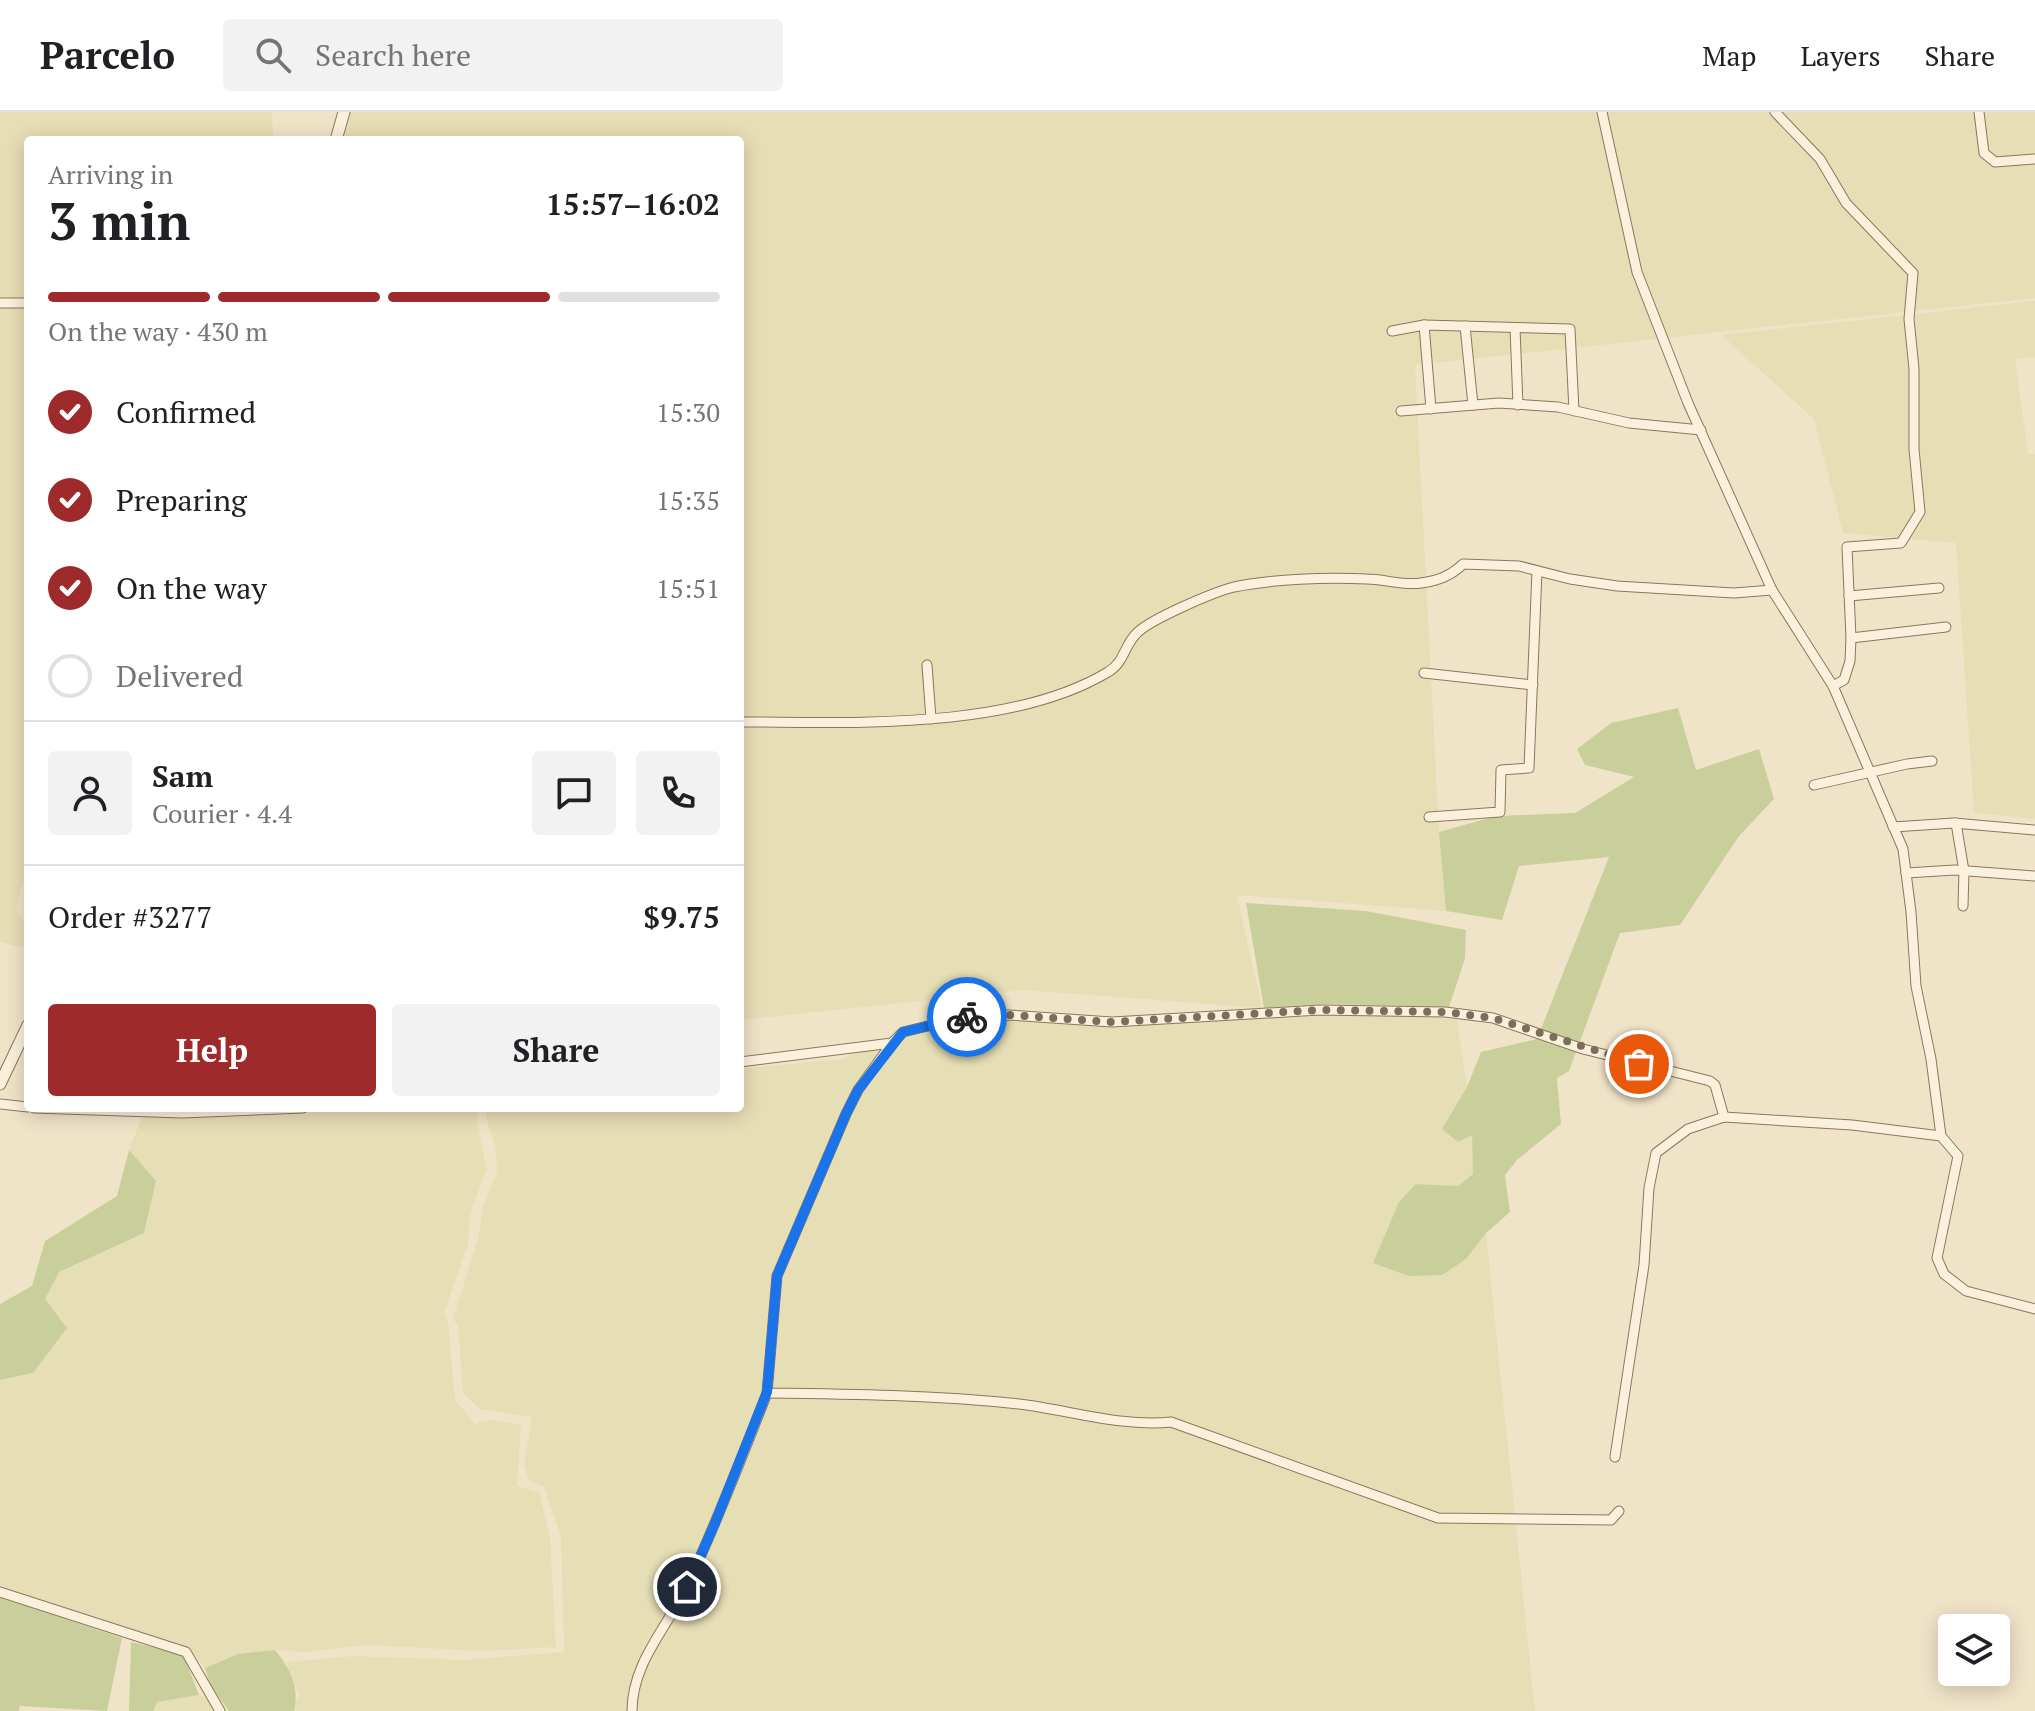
<!DOCTYPE html>
<html lang="en">
<head>
<meta charset="utf-8">
<style>
	:root { --surface:#fff; --page:#f2f2f2; --text:#202124; --muted:#757577; --line:#e0e0e0; --accent:#9e2a2b }
	body { margin:0; font-family:"PT Serif",serif; background:var(--page); color:var(--text); height:100vh; display:flex; flex-direction:column; font-size:30px; white-space:nowrap }
	* { box-sizing:border-box; margin:0 }
	p { font-size:26px; color:var(--muted) }
	.icon { flex:none; width:44px; height:44px; fill:none; stroke:currentColor; stroke-width:2; stroke-linecap:round; stroke-linejoin:round }
	.map { position:relative; flex:1; overflow:hidden }
	.drawer { position:absolute; left:24px; top:24px; width:720px; height:976px; display:flex; flex-direction:column; background:var(--surface); border-radius:8px; box-shadow:0 4px 20px #0003 }
	.drawer>* { flex:none }
	.controls { position:absolute; left:1938px; top:1502px; display:grid; gap:16px }
	.controls a { display:grid; place-items:center; width:72px; height:72px; border-radius:8px; background:var(--surface); box-shadow:0 4px 20px #0003; font-size:40px }
	.pin { position:absolute; display:grid; place-items:center; width:68px; height:68px; color:#fff; margin:-34px; border:4px solid #fff; border-radius:50%; box-shadow:0 2px 8px #0007 }
	.courier { position:absolute; display:grid; place-items:center; width:80px; height:80px; margin:-40px; border:6px solid #1a73e8; border-radius:50%; background:#fff; color:#222; box-shadow:0 2px 10px #0007 }
	.overview em { font-style:normal; font-weight:700 }
	.overview div { display:flex; flex-direction:column-reverse }
	.overview { display:flex; align-items:center; justify-content:space-between; height:136px; padding:0 24px }
	h1 { font-size:52px; font-weight:700; line-height:60px }
	.bar { display:grid; grid-template-columns:repeat(4,1fr); gap:12px 8px; align-content:center; height:96px; padding:0 24px }
	.bar i { height:10px; border-radius:6px; background:var(--line) }
	.bar .active { background:var(--accent) }
	.bar p { grid-column:span 4 }
	.line { display:flex; align-items:center; gap:20px; padding:0 24px; border-top:2px solid var(--line) }
	.line div { flex:1 }
	.round { display:grid; place-items:center; flex:none; width:84px; height:84px; border-radius:8px; background:var(--page) }
	ol { padding:0 24px; list-style:none }
	li { display:flex; align-items:center; gap:24px; height:88px }
	li p { margin-inline-start:auto }
	li .icon { padding:8px; border-radius:50%; background:var(--accent); color:#fff; stroke-width:4 }
	li:last-child { color:var(--muted) }
	li i { width:44px; height:44px; border:4px solid var(--line); border-radius:50% }
	.button { display:flex; gap:16px; margin-top:auto; padding:16px 24px }
	.button a { flex:1; height:92px; border-radius:8px; background:var(--accent); color:#fff; font-size:32px; font-weight:700; line-height:92px; text-align:center }
	.button a+a { background:var(--page); color:var(--text) }
	header { display:flex; align-items:center; gap:48px; box-sizing:border-box; height:112px; padding:0 40px; background:var(--surface); border-bottom:2px solid var(--line) }
	header strong { font-size:38px }
	nav { display:flex; gap:44px; margin-inline-start:auto; font-size:28px }
	.search { width:560px; height:72px; background:var(--page); display:flex; align-items:center; gap:20px; box-sizing:border-box; padding:0 28px; border-radius:8px; color:var(--muted); font-size:30px }
	.map>svg:first-child { display:block }
	.farmland { fill:#e6deb5 }
	.green { fill:#c9cf9b }
	.lines { fill:none; stroke-linecap:round; stroke-linejoin:round }
	.minor-casing { stroke:#8d765c; stroke-width:11 }
	.tertiary-casing { stroke:#8d765c; stroke-width:13 }
	.minor { stroke:#faf1dc; stroke-width:9 }
	.tertiary { stroke:#faf1dc; stroke-width:11 }
	.done { stroke:#7c6e5b; stroke-width:8; stroke-dasharray:0 14.4 }
	.route { stroke:#1a73e8; stroke-width:10 }
</style>
</head>
<body>
<header>
<strong>Parcelo</strong>
<div class="search"><svg class="icon" aria-label="search" viewBox="0 0 24 24"><circle cx="10" cy="10" r="6"/><path d="M15 15l6 6"/></svg>Search here</div>
<nav><a>Map</a><a>Layers</a><a>Share</a></nav>
</header>
<div class="map">
<svg width="2035" height="1599" viewBox="0 0 2035 1599">
	<rect width="100%" height="100%" fill="#f0e4c8"/>
	<g class="farmland">
		<polygon points="0,0 272,0 273,28 28,28 28,751 16,798 28,814 23,836 0,830"/>
		<polygon points="349,0 2035,0 2035,186 1415,253 1439,720 1446,799 1237,783 1262,896 1024,878 740,908 740,28 340,28"/>
		<polygon points="2035,189 2035,245 2015,247 2028,342 2035,342 2035,707 1974,701 1956,431 1843,421 1814,307 1721,223"/>
		<polygon points="1321,901 1401,901 1457,908 1467,975 1443,1017 1472,1022 1474,1062 1458,1074 1416,1072 1385,1124 1373,1151 1466,1147 1486,1121 1535,1599 294,1599 299,1583 286,1550 354,1544 463,1548 564,1540 561,1424 544,1375 529,1368 524,1353 532,1305 480,1297 463,1281 458,1213 453,1207 478,1126 483,1096 497,1059 496,1037 486,1006 487,996 740,996 740,957 841,947 889,928 968,908 1263,907"/>
		<polygon points="342,996 478,996 477,1009 487,1057 470,1101 468,1132 444,1201 448,1211 455,1288 475,1312 492,1308 521,1313 517,1374 539,1380 550,1425 556,1535 484,1539 367,1533 303,1540 275,1538 238,1542 205,1556 187,1535 0,1474 0,1268 33,1261 45,1186 59,1160 144,1121 156,1069 129,1038 142,1005 302,1002"/>
		<polygon points="199,1583 228,1599 153,1599 157,1590"/>
	</g>
	<g class="green">
		<polygon points="1678,596 1696,658 1759,637 1774,687 1739,724 1680,813 1620,821 1569,959 1557,966 1561,1012 1517,1048 1505,1063 1510,1100 1486,1121 1466,1147 1442,1163 1409,1164 1373,1151 1399,1090 1416,1072 1458,1074 1473,1062 1472,1023 1458,1030 1442,1017 1467,975 1481,940 1537,927 1609,745 1519,754 1502,808 1446,799 1439,720 1496,704 1575,701 1634,665 1585,653 1577,637 1611,611"/>
		<polygon points="1246,791 1366,799 1466,818 1465,846 1449,895 1327,892 1264,896"/>
		<polygon points="129,1038 156,1069 144,1121 59,1160 45,1187 67,1216 33,1261 0,1268 0,1192 32,1174 45,1129 117,1084"/>
		<polygon points="0,1484 122,1526 107,1599 20,1594 19,1599 0,1599"/>
		<polygon points="131,1530 183,1542 199,1583 157,1590 153,1599 129,1599"/>
		<path d="M 275,1538 C 290,1556 300,1576 294,1599 L 229,1599 L 210,1573 L 205,1556 L 238,1542 Z"/>
	</g>
	<g class="lines">
		<defs>
			<g id="minor">
				<polyline points="1602,0 1637,160 1688,291 1772,478 1833,574 1903,737 1911,800 1916,874 1931,947 1941,1024 1958,1044 1937,1146 1944,1162 1966,1179 2035,1197"/>
				<polyline points="1775,0 1820,47 1846,91 1913,161 1909,207 1914,257 1914,337 1920,400 1901,431 1847,435 1851,526 1850,549 1844,568 1833,574"/>
				<polyline points="1979,0 1984,41 1995,50 2035,47"/>
				<polyline points="0,191 28,191"/>
				<polyline points="1424,213 1431,297"/>
				<polyline points="1465,214 1473,293"/>
				<polyline points="1515,216 1518,293"/>
				<polyline points="1392,219 1424,213 1570,217 1574,299"/>
				<polyline points="1401,299 1499,291 1558,295 1629,311 1701,318"/>
				<polyline points="1849,484 1939,476"/>
				<polyline points="1851,526 1946,515"/>
				<polyline points="927,553 931,607"/>
				<polyline points="1424,561 1533,573"/>
				<path d="M 740,610 C 851,610 1010,619 1108,560 C 1124,551 1124,534 1136,522 C 1148,508 1214,480 1234,475 C 1273,467 1326,465 1367,467 C 1384,467 1404,474 1421,471 C 1438,469 1451,464 1463,452 L 1519,454 L 1570,467 L 1617,474 L 1734,481 L 1772,478"/>
				<polyline points="1814,673 1907,652 1932,649"/>
				<polyline points="1429,705 1500,700 1501,658 1529,656 1537,459"/>
				<polyline points="1956,711 1964,759 1963,794"/>
				<polyline points="1893,715 1954,711 2035,718"/>
				<polyline points="1906,761 1955,758 2035,764"/>
				<path d="M 892,931 L 858,978 L 846,1002 L 777,1164 L 767,1281 C 851,1282 935,1283 1019,1292 C 1069,1298 1120,1315 1171,1310 L 1438,1406 L 1611,1408 L 1619,1399"/>
				<polyline points="740,950 892,931 903,920 969,904 1009,903 1112,910 1320,898 1445,900 1493,906 1583,937 1710,969 1715,973 1724,1005"/>
				<polyline points="0,992 28,995"/>
				<polyline points="34,996 182,1001 303,996"/>
				<polyline points="1615,1345 1644,1153 1649,1076 1656,1041 1688,1017 1724,1005 1852,1013 1941,1024"/>
				<polyline points="0,1480 186,1540 220,1599"/>
				<path d="M 632,1599 C 632,1550 668,1515 688,1472 C 717,1410 742,1345 767,1281"/>
			</g>
			<g id="tertiary">
				<polyline points="336,28 344,0"/>
				<polyline points="0,972 28,913"/>
			</g>
		</defs>
		<use href="#minor" class="minor-casing"/>
		<use href="#tertiary" class="tertiary-casing"/>
		<use href="#minor" class="minor"/>
		<use href="#tertiary" class="tertiary"/>
	</g>
	<g class="lines">
		<polyline class="done" points="967,905 1009,903 1112,910 1320,898 1445,900 1493,906 1639,952"/>
		<polyline class="route" points="687,1475 715,1411 767,1280 777,1164 846,1002 858,978 903,920 967,905"/>
	</g>
</svg>
<div class="controls">
<a><svg class="icon" aria-label="layers" viewBox="0 0 24 24"><path d="M12 4l9 5-9 5-9-5zM3 14l9 5 9-5"/></svg></a>
</div>
<div class="pin" style="left:1639px;top:952px;background:#ea580c"><svg class="icon" aria-label="bag" viewBox="0 0 24 24"><path d="M5 8h14l-1 12H6zM9 8a3 3 0 0 1 6 0"/></svg></div>
<div class="pin" style="left:687px;top:1475px;background:#1f2937"><svg class="icon" aria-label="home" viewBox="0 0 24 24"><path d="M3 11l9-7 9 7M6 9v11h12V9"/></svg></div>
<div class="courier" style="left:967px;top:905px"><svg class="icon" aria-label="bike" viewBox="0 0 24 24"><circle cx="6" cy="16" r="4"/><circle cx="18" cy="16" r="4"/><path d="M6 16l4-8h5l3 8M10 8l3 8H6M13 5h3"/></svg></div>
<section class="drawer">
<div class="overview"><div><h1>3 min</h1><p>Arriving in</p></div><em>15:57–16:02</em></div>
<div class="bar"><i class="active"></i><i class="active"></i><i class="active"></i><i></i><p>On the way · 430 m</p></div>
<ol>
<li><svg class="icon" aria-label="check" viewBox="0 0 24 24"><path d="M5 12l5 5 9-10"/></svg>Confirmed<p>15:30</p></li>
<li><svg class="icon" aria-label="check" viewBox="0 0 24 24"><path d="M5 12l5 5 9-10"/></svg>Preparing<p>15:35</p></li>
<li><svg class="icon" aria-label="check" viewBox="0 0 24 24"><path d="M5 12l5 5 9-10"/></svg>On the way<p>15:51</p></li>
<li><i></i>Delivered</li>
</ol>
<div class="line" style="height:144px"><a class="round"><svg class="icon" aria-label="person" viewBox="0 0 24 24"><circle cx="12" cy="8" r="4"/><path d="M4 21q1-7 8-7t8 7"/></svg></a><div><b>Sam</b><p>Courier · 4.4</p></div><a class="round"><svg class="icon" aria-label="chat" viewBox="0 0 24 24"><path d="M4 5h16v11H9l-5 4z"/></svg></a><a class="round"><svg class="icon" aria-label="phone" viewBox="0 0 24 24"><path d="M5 4h4l2 5-3 2q2 4 5 5l2-3 5 2v4C11 20 4 13 5 4z"/></svg></a></div>
<div class="line" style="height:104px"><div>Order #3277</div><b>$9.75</b></div>
<div class="button"><a>Help</a><a>Share</a></div>
</section>
</div>
</body>
</html>
